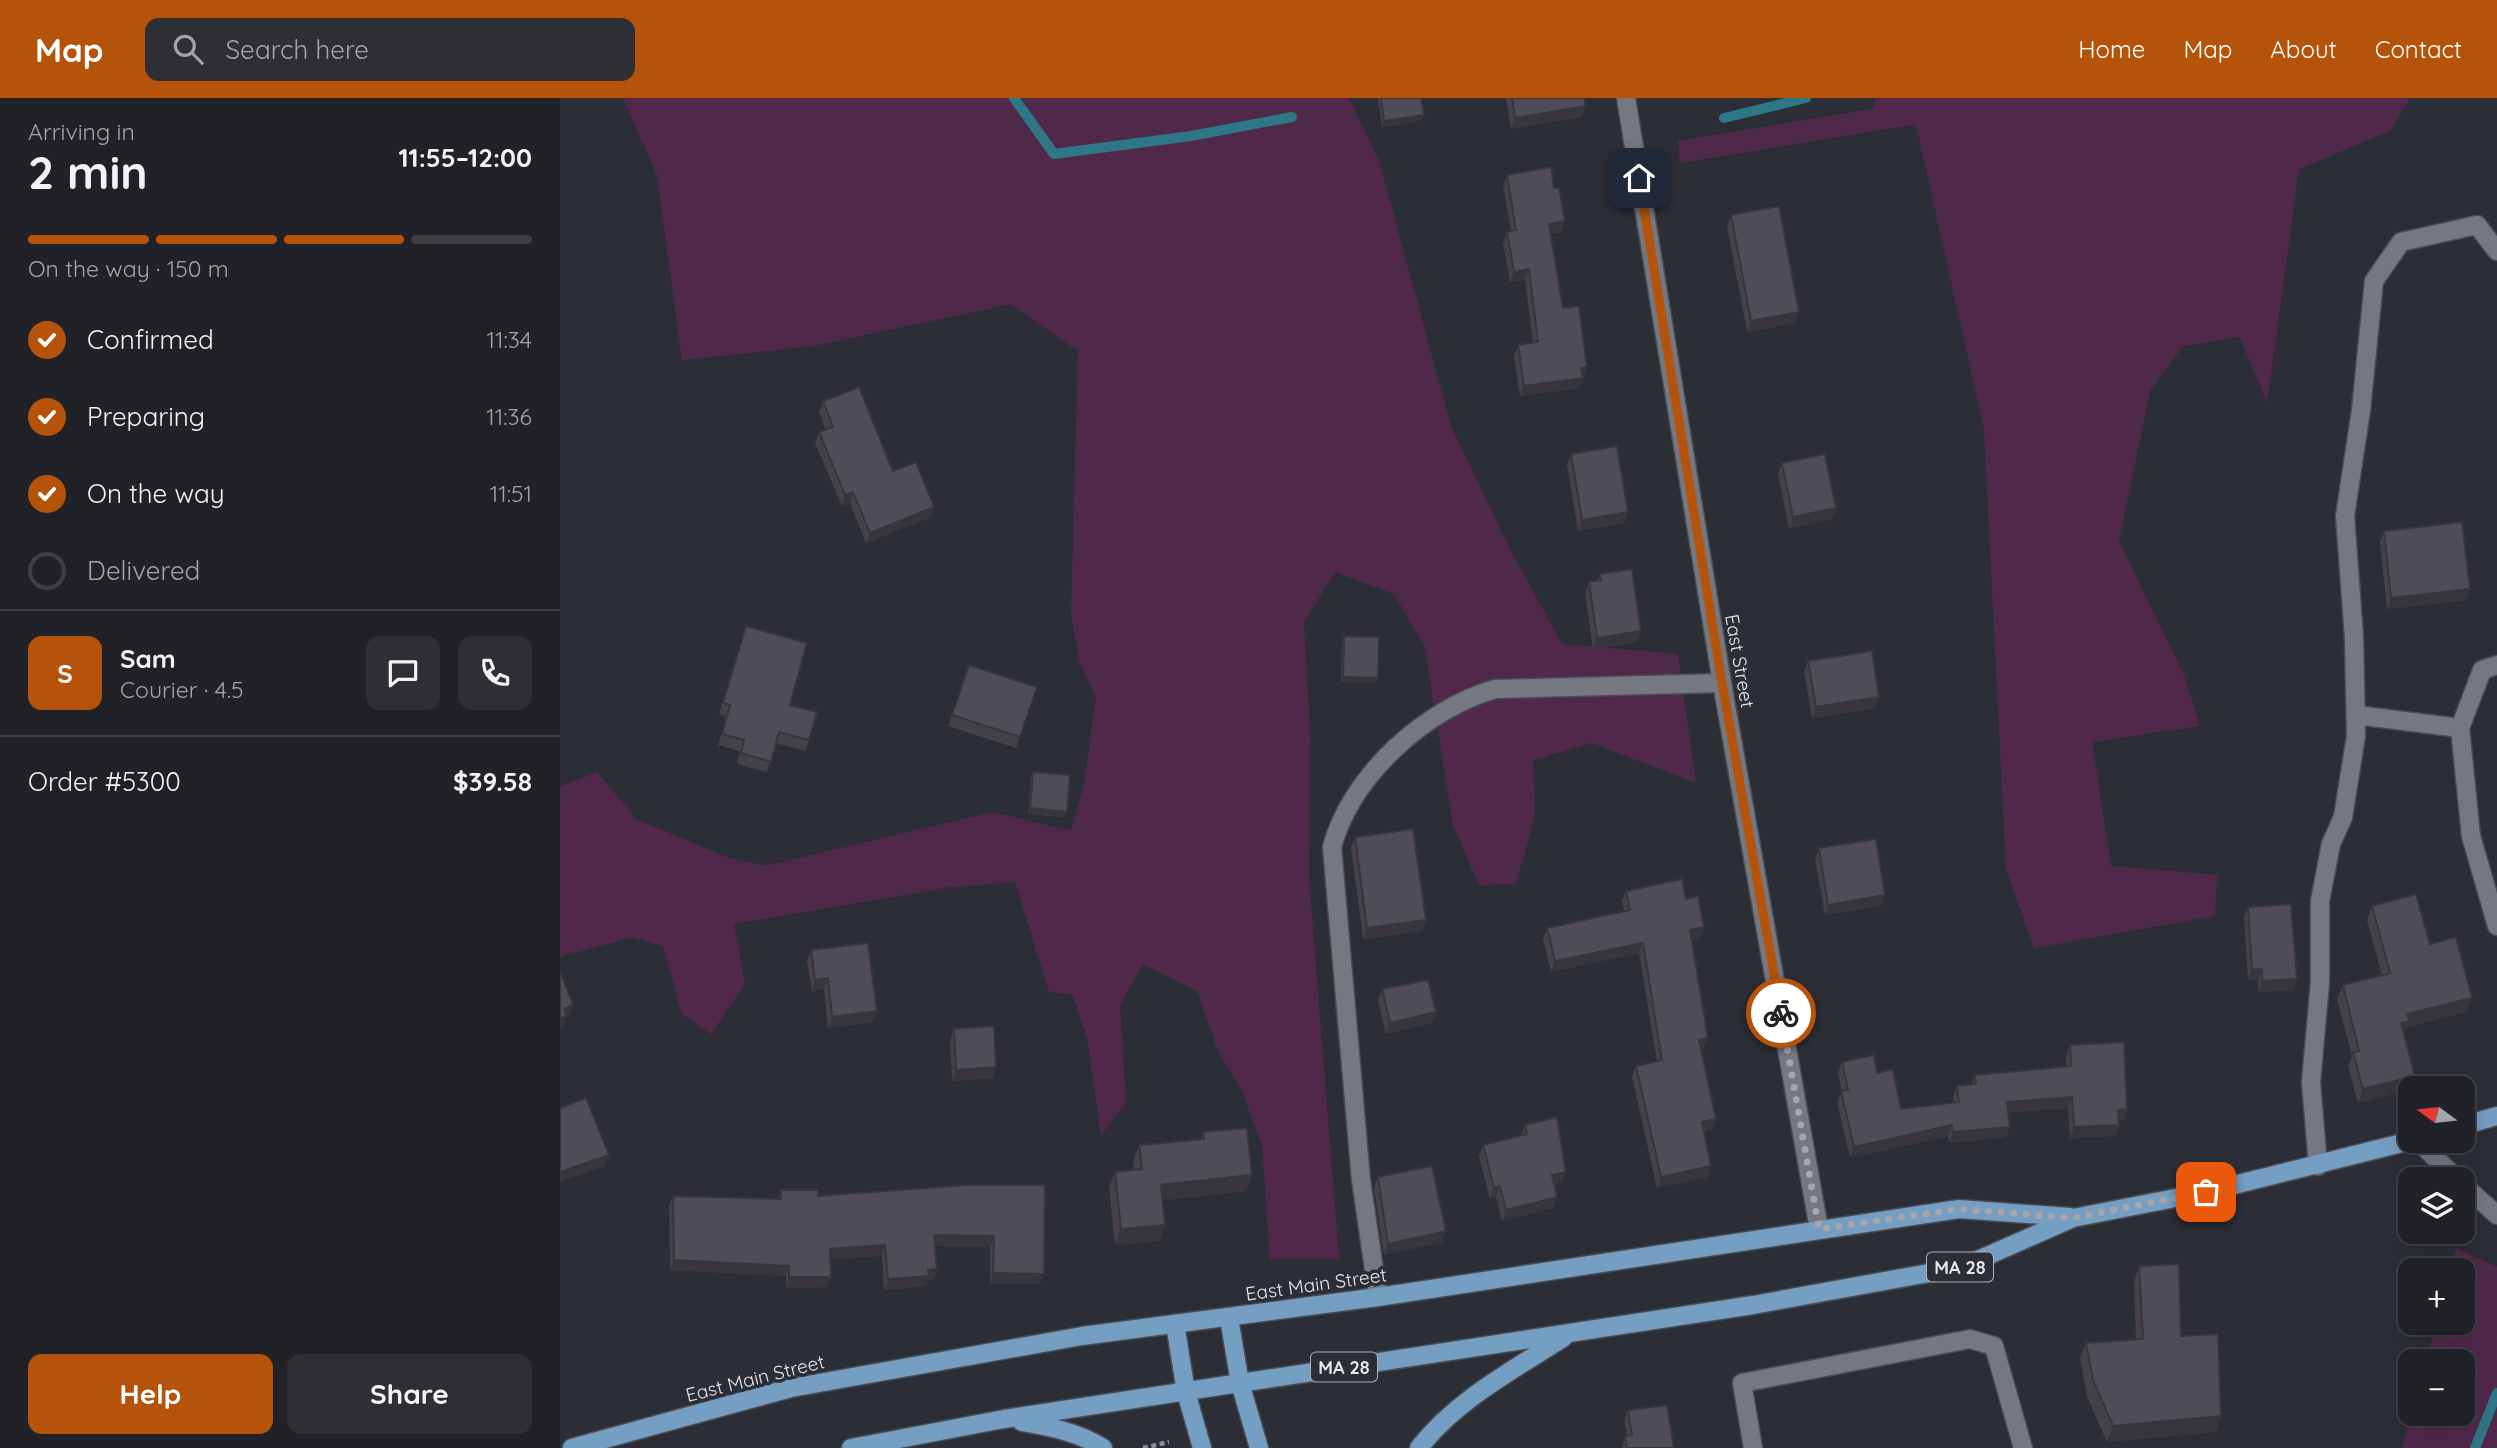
<!DOCTYPE html>
<html lang="en">
<head>
<meta charset="utf-8">
<style>
	:root { --surface:#212228; --page:#2d2f34; --text:#f1f3f6; --muted:#a2a4a8; --line:#3e3f45; --accent:#b45309 }
	body { margin:0; font-family:Quicksand,sans-serif; background:var(--page); color:var(--text); height:100vh; display:flex; flex-direction:column; font-size:26px; white-space:nowrap }
	* { box-sizing:border-box; margin:0 }
	p { font-size:23px; color:var(--muted) }
	.icon { flex:none; width:38px; height:38px; fill:none; stroke:currentColor; stroke-width:2; stroke-linecap:round; stroke-linejoin:round }
	.map { position:relative; flex:1; overflow:hidden }
	.panel { display:flex; flex-direction:column; background:var(--surface); width:560px }
	.panel>* { flex:none }
	.needle { width:46px; rotate:285deg }
	.buttons { position:absolute; left:1838px; top:978px; display:grid; gap:14px }
	.buttons a { display:grid; place-items:center; width:77px; height:77px; border-radius:14px; background:var(--surface); box-shadow:0 7px 28px #0002,0 0 0 2px var(--line); font-size:35px }
	.pin { position:absolute; display:grid; place-items:center; width:60px; height:60px; color:#fff; margin:-30px; border-radius:14px; box-shadow:0 4px 10px #0006 }
	.courier { position:absolute; display:grid; place-items:center; width:70px; height:70px; margin:-35px; border:5px solid #b45309; border-radius:50%; background:#fff; color:#222; box-shadow:0 2px 9px #0007 }
	.head em { font-style:normal; font-weight:700 }
	.head div { display:flex; flex-direction:column-reverse }
	.head { display:flex; align-items:center; justify-content:space-between; height:119px; padding:0 28px }
	h1 { font-size:46px; font-weight:700; line-height:52px }
	.bar { display:grid; grid-template-columns:repeat(4,1fr); gap:10px 7px; align-content:center; height:84px; padding:0 28px }
	.bar i { height:9px; border-radius:5px; background:var(--line) }
	.bar .selected { background:var(--accent) }
	.bar p { grid-column:span 4 }
	.line { display:flex; align-items:center; gap:18px; padding:0 28px; border-top:2px solid var(--line) }
	.line div { flex:1 }
	.round { display:grid; place-items:center; flex:none; width:74px; height:74px; border-radius:14px; background:var(--page) }
	ol { padding:0 28px; list-style:none }
	li { display:flex; align-items:center; gap:21px; height:77px }
	li p { margin-inline-start:auto }
	li .icon { padding:7px; border-radius:50%; background:var(--accent); color:#fff; stroke-width:4 }
	li:last-child { color:var(--muted) }
	li i { width:38px; height:38px; border:4px solid var(--line); border-radius:50% }
	.button { display:flex; gap:14px; margin-top:auto; padding:14px 28px }
	.button a { flex:1; height:80px; border-radius:14px; background:var(--accent); color:#fff; font-size:28px; font-weight:700; line-height:80px; text-align:center }
	.button a+a { background:var(--page); color:var(--text) }
	header { display:flex; align-items:center; gap:42px; box-sizing:border-box; height:98px; padding:0 35px; background:var(--accent); color:#fff }
	header strong { font-size:33px }
	nav { display:flex; gap:38px; margin-inline-start:auto; font-size:24px }
	.search { width:490px; height:63px; background:var(--page); display:flex; align-items:center; gap:18px; box-sizing:border-box; padding:0 24px; border-radius:14px; color:var(--muted); font-size:26px }
	main { display:flex; flex:1; min-height:0 }
	.map>svg:first-child { display:block }
	.green { fill:#50294a }
	.lines { fill:none; stroke-linecap:round; stroke-linejoin:round }
	.stream { stroke:#2e7786; stroke-width:10 }
	.service-casing { stroke:#4a4c53; stroke-width:21 }
	.minor-casing { stroke:#4a4c53; stroke-width:21 }
	.secondary-casing { stroke:#4a4c53; stroke-width:21 }
	.primary-casing { stroke:#4a4c53; stroke-width:21 }
	.path { stroke:#8d8f96; stroke-width:4.5; stroke-dasharray:5 3.5; stroke-linecap:butt }
	.service { stroke:#757881; stroke-width:18 }
	.minor { stroke:#757881; stroke-width:18 }
	.secondary { stroke:#757881; stroke-width:18 }
	.primary { stroke:#759ec3; stroke-width:18 }
	.wall { fill:#454149 }
	.shaded-wall { fill:#38353c }
	.building { fill:#504c55; stroke:#38353c; stroke-width:2 }
	.done { stroke:#a4a6ac; stroke-width:7; stroke-dasharray:0 12.6 }
	.route { stroke:#b45309; stroke-width:9 }
	.labels { text-anchor:middle; dominant-baseline:central; stroke-width:7; stroke-linejoin:round; paint-order:stroke }
	.shield { fill:#2c2e36; stroke:#aeb0b5; stroke-width:2 }
	.shield-label { font-size:18px; font-weight:bold; fill:#e5e7ec }
	.street-label { font-size:19px; fill:#e5e7ec; stroke:#2c2e36 }
</style>
</head>
<body>
<header>
<strong>Map</strong>
<div class="search"><svg class="icon" aria-label="search" viewBox="0 0 24 24"><circle cx="10" cy="10" r="6"/><path d="M15 15l6 6"/></svg>Search here</div>
<nav><a>Home</a><a>Map</a><a>About</a><a>Contact</a></nav>
</header>
<main>
<section class="panel">
<div class="head"><div><h1>2 min</h1><p>Arriving in</p></div><em>11:55–12:00</em></div>
<div class="bar"><i class="selected"></i><i class="selected"></i><i class="selected"></i><i></i><p>On the way · 150 m</p></div>
<ol>
<li><svg class="icon" aria-label="check" viewBox="0 0 24 24"><path d="M5 12l5 5 9-10"/></svg>Confirmed<p>11:34</p></li>
<li><svg class="icon" aria-label="check" viewBox="0 0 24 24"><path d="M5 12l5 5 9-10"/></svg>Preparing<p>11:36</p></li>
<li><svg class="icon" aria-label="check" viewBox="0 0 24 24"><path d="M5 12l5 5 9-10"/></svg>On the way<p>11:51</p></li>
<li><i></i>Delivered</li>
</ol>
<div class="line" style="height:126px"><b class="round" style="background:var(--accent);color:#fff">S</b><div><b>Sam</b><p>Courier · 4.5</p></div><a class="round"><svg class="icon" aria-label="chat" viewBox="0 0 24 24"><path d="M4 5h16v11H9l-5 4z"/></svg></a><a class="round"><svg class="icon" aria-label="phone" viewBox="0 0 24 24"><path d="M5 4h4l2 5-3 2q2 4 5 5l2-3 5 2v4C11 20 4 13 5 4z"/></svg></a></div>
<div class="line" style="height:91px"><div>Order #5300</div><b>$39.58</b></div>
<div class="button"><a>Help</a><a>Share</a></div>
</section>
<div class="map">
<svg width="1937" height="1350" viewBox="0 0 1937 1350">
	<rect width="100%" height="100%" fill="#2c2e36"/>
	<g class="green">
		<polygon points="63,0 789,0 819,63 891,329 953,457 1002,546 1118,556 1136,685 1032,645 973,662 975,715 956,786 919,787 893,727 865,550 834,496 775,474 744,524 750,638 749,781 779,1161 710,1161 702,1047 681,991 658,953 637,893 583,866 560,907 566,1005 541,1037 527,940 512,896 489,894 455,784 390,789 174,826 185,886 151,936 122,916 103,848 72,839 0,859 0,689 37,674 76,721 169,760 205,768 433,714 511,733 524,686 536,599 520,565 511,517 518,253 451,206 253,248 122,262 97,77"/>
		<polygon points="1316,0 1850,0 1830,33 1739,71 1707,305 1680,239 1623,248 1590,293 1559,443 1624,577 1640,628 1532,644 1551,768 1657,777 1655,818 1474,850 1446,771 1424,331 1356,26 1120,65 1118,43 1313,11"/>
		<polygon points="1896,1150 1937,1169 1937,1350 1842,1350 1852,1316 1902,1316 1902,1264 1866,1263 1876,1225 1902,1225 1902,1172 1890,1172"/>
	</g>
	<g class="lines">
		<g class="stream">
			<polyline points="454,0 494,56 631,38 732,19"/>
			<polyline points="1164,20 1246,0"/>
			<polyline points="1915,1350 1937,1295"/>
		</g>
		<defs>
			<g id="service">
				<polyline points="1937,567 1922,572 1900,630 1911,738 1937,828"/>
				<polyline points="1796,617 1900,630"/>
				<polyline points="1758,1068 1751,984 1760,884 1760,803 1771,746 1783,719 1796,638 1794,539 1785,418 1801,312 1814,183 1841,144 1917,127 1937,153"/>
				<path d="M 818,1199 L 801,1082 L 772,749 C 791,678 865,611 935,591 L 1162,585"/>
				<polyline points="1193,1350 1182,1285 1410,1241 1434,1248 1463,1350"/>
			</g>
			<polyline id="minor" points="1066,0 1162,585 1259,1131"/>
			<g id="secondary">
				<polyline points="1858,1043 1898,1082"/>
				<polyline points="1902,1086 1937,1117"/>
			</g>
			<g id="primary">
				<polyline points="1902,1028 1937,1018"/>
				<polyline points="669,1220 680,1285 699,1350"/>
				<polyline points="615,1226 626,1294 642,1350"/>
				<path d="M 462,1324 C 490,1329 519,1334 543,1350"/>
				<polyline points="12,1350 231,1290 522,1238 818,1199 1399,1111 1510,1119"/>
				<polyline points="291,1350 444,1321 1193,1207 1402,1169 1513,1120 1646,1094 1850,1043"/>
				<path d="M 859,1350 C 895,1303 953,1272 1003,1240"/>
			</g>
		</defs>
		<use href="#service" class="service-casing"/>
		<use href="#minor" class="minor-casing"/>
		<use href="#secondary" class="secondary-casing"/>
		<use href="#primary" class="primary-casing"/>
		<polyline class="path" points="583,1350 609,1344"/>
		<use href="#service" class="service"/>
		<use href="#minor" class="minor"/>
		<use href="#secondary" class="secondary"/>
		<use href="#primary" class="primary"/>
	</g>
	<g class="wall">
		<polygon points="818,0 861,0 862,22 822,29"/>
		<polygon points="946,0 1024,0 1022,19 951,31"/>
		<polygon points="947,77 994,90 1005,123 1001,134 990,136 1003,210 1023,280 1019,290 960,298 954,258 958,247 973,245 965,182 950,184 943,145 947,134 951,133 943,88"/>
		<polygon points="1171,117 1235,225 1187,234 1167,128"/>
		<polygon points="263,303 333,373 374,409 371,419 306,445 290,405 282,408 255,345 259,334 266,332 259,314"/>
		<polygon points="1011,356 1068,414 1064,425 1018,433 1007,367"/>
		<polygon points="1222,365 1272,421 1229,430 1218,376"/>
		<polygon points="1824,433 1906,502 1827,511 1820,444"/>
		<polygon points="1040,476 1081,533 1077,544 1033,551 1025,495 1029,484 1037,483"/>
		<polygon points="186,528 249,642 245,653 216,645 207,674 177,666 180,653 158,647 166,618 159,616"/>
		<polygon points="784,538 816,585 781,584 782,544"/>
		<polygon points="1248,563 1315,610 1252,620 1244,573"/>
		<polygon points="409,567 477,589 456,650 388,628"/>
		<polygon points="473,674 505,719 468,716 471,679"/>
		<polygon points="795,739 866,822 862,833 803,841 791,750"/>
		<polygon points="1259,750 1321,808 1265,817 1255,761"/>
		<polygon points="1066,793 1126,801 1144,829 1140,840 1132,842 1144,951 1141,952 1152,1032 1144,1034 1147,1079 1097,1090 1072,979 1076,968 1097,964 1079,855 991,874 983,841 987,830 1064,813 1062,803"/>
		<polygon points="1812,808 1870,846 1912,900 1906,914 1847,929 1844,937 1850,992 1798,1005 1788,968 1792,958 1777,901 1783,887 1822,877 1807,822"/>
		<polygon points="1688,809 1733,892 1698,894 1698,882 1688,882 1684,819"/>
		<polygon points="251,852 313,924 268,930 264,891 252,893 247,863"/>
		<polygon points="822,891 872,925 826,936 818,902"/>
		<polygon points="394,931 432,980 392,983 390,942"/>
		<polygon points="1510,947 1567,1011 1564,1022 1559,1022 1559,1027 1555,1038 1510,1040 1508,1010 1448,1014 1446,1039 1389,1045 1388,1038 1290,1060 1277,1004 1282,993 1278,975 1282,964 1317,975 1341,1011 1394,1004 1393,999 1397,988 1412,986 1415,977 1506,968 1506,958"/>
		<polygon points="965,1027 1006,1074 1002,1084 994,1087 993,1110 942,1123 936,1099 930,1101 919,1058 923,1047 961,1037"/>
		<polygon points="643,1034 692,1077 686,1093 603,1102 600,1143 555,1147 549,1090 555,1074 574,1072 573,1063 579,1047 641,1041"/>
		<polygon points="818,1079 882,1144 824,1157 814,1090"/>
		<polygon points="409,1087 480,1186 430,1186 430,1149 375,1148 377,1171 373,1182 368,1182 366,1188 324,1192 322,1158 270,1161 271,1179 267,1189 226,1190 226,1178 110,1172 109,1108 113,1098 218,1101 221,1092 258,1098"/>
		<polygon points="1579,1168 1621,1238 1655,1334 1547,1344 1527,1298 1520,1260 1526,1245 1576,1242 1574,1184"/>
		<polygon points="1068,1312 1114,1350 1062,1350 1065,1338 1067,1338 1064,1323"/>
	</g>
	<g class="shaded-wall">
		<polygon points="1026,8 1022,19 951,31 955,20"/>
		<polygon points="864,17 862,22 822,29 824,23"/>
		<polygon points="1005,123 1001,134 985,137 989,126"/>
		<polygon points="969,171 965,182 950,184 954,174"/>
		<polygon points="1239,214 1235,225 1187,234 1191,223"/>
		<polygon points="1027,269 1019,290 960,298 964,288 1021,270"/>
		<polygon points="293,394 290,405 282,408 285,397"/>
		<polygon points="374,409 371,419 306,445 310,435"/>
		<polygon points="1276,410 1272,421 1229,430 1233,419"/>
		<polygon points="1068,414 1064,425 1018,433 1022,422"/>
		<polygon points="1910,491 1906,502 1827,511 1831,500"/>
		<polygon points="1081,533 1077,544 1033,551 1037,540"/>
		<polygon points="783,579 818,580 816,585 781,584"/>
		<polygon points="1319,599 1315,610 1252,620 1256,609"/>
		<polygon points="470,710 507,714 505,719 468,716"/>
		<polygon points="1325,797 1321,808 1265,817 1268,807"/>
		<polygon points="866,822 862,833 803,841 807,830"/>
		<polygon points="1144,829 1140,840 1126,843 1130,832"/>
		<polygon points="1083,845 1079,855 991,874 995,863"/>
		<polygon points="1702,871 1698,882 1688,882 1692,872"/>
		<polygon points="268,880 264,891 252,893 255,882"/>
		<polygon points="1737,881 1733,892 1698,894 1702,883"/>
		<polygon points="1912,900 1906,914 1847,929 1844,937 1841,925 1847,916"/>
		<polygon points="13,907 9,918 7,919 3,929 0,930 0,921 4,911"/>
		<polygon points="317,913 313,924 268,930 272,919"/>
		<polygon points="876,914 872,925 826,936 830,925"/>
		<polygon points="1148,940 1144,951 1135,953 1139,942"/>
		<polygon points="436,969 432,980 392,983 396,972"/>
		<polygon points="1855,978 1850,992 1798,1005 1803,991"/>
		<polygon points="1512,999 1508,1010 1443,1015 1447,1004"/>
		<polygon points="1567,1011 1564,1022 1554,1023 1558,1012"/>
		<polygon points="1156,1021 1152,1032 1138,1035 1142,1024"/>
		<polygon points="1392,1027 1388,1038 1290,1060 1294,1049"/>
		<polygon points="1559,1027 1555,1038 1510,1040 1514,1029"/>
		<polygon points="1450,1029 1446,1039 1389,1045 1393,1034"/>
		<polygon points="49,1057 45,1068 0,1084 0,1074"/>
		<polygon points="1151,1068 1147,1079 1097,1090 1101,1079"/>
		<polygon points="1006,1074 1002,1084 988,1088 992,1077"/>
		<polygon points="692,1077 686,1093 596,1103 601,1087"/>
		<polygon points="940,1088 936,1099 930,1101 934,1090"/>
		<polygon points="997,1099 993,1110 942,1123 946,1112"/>
		<polygon points="605,1127 600,1143 555,1147 561,1131"/>
		<polygon points="886,1133 882,1144 824,1157 828,1146"/>
		<polygon points="374,1137 434,1138 430,1149 370,1148"/>
		<polygon points="325,1147 322,1158 267,1161 270,1151"/>
		<polygon points="114,1162 229,1168 226,1178 110,1172"/>
		<polygon points="377,1171 373,1182 368,1182 366,1188 324,1192 328,1181 368,1172"/>
		<polygon points="433,1175 484,1176 480,1186 430,1186"/>
		<polygon points="229,1179 271,1179 267,1189 226,1190"/>
		<polygon points="1661,1318 1655,1334 1547,1344 1553,1328"/>
	</g>
	<g class="building">
		<polygon points="821,0 861,0 864,17 824,23"/>
		<polygon points="952,0 1024,0 1026,8 955,20"/>
		<polygon points="991,69 994,90 999,90 1005,123 989,126 1003,210 1019,208 1027,269 1021,270 1023,280 964,288 958,247 978,244 969,171 954,174 947,134 956,132 947,77"/>
		<polygon points="1219,108 1239,214 1191,223 1171,117"/>
		<polygon points="299,289 333,373 356,364 374,409 310,435 293,394 285,397 259,334 273,329 263,303"/>
		<polygon points="1057,348 1068,414 1022,422 1011,356"/>
		<polygon points="1265,356 1276,410 1233,419 1222,365"/>
		<polygon points="1902,424 1910,491 1831,500 1824,433"/>
		<polygon points="1072,471 1081,533 1037,540 1029,484 1041,482 1040,476"/>
		<polygon points="186,528 247,545 230,607 257,614 249,642 219,634 211,664 181,655 184,642 162,636 170,607 163,605"/>
		<polygon points="784,538 819,539 818,580 783,579"/>
		<polygon points="1312,553 1319,599 1256,609 1248,563"/>
		<polygon points="409,567 477,589 460,639 392,617"/>
		<polygon points="473,674 510,677 507,714 470,710"/>
		<polygon points="853,731 866,822 807,830 795,739"/>
		<polygon points="1316,741 1325,797 1268,807 1259,750"/>
		<polygon points="1122,781 1126,801 1138,798 1144,829 1130,832 1148,940 1139,942 1156,1021 1142,1024 1151,1068 1101,1079 1076,968 1102,962 1083,845 995,863 987,830 1070,812 1066,793"/>
		<polygon points="1856,796 1870,846 1896,839 1912,900 1847,916 1849,923 1841,925 1855,978 1803,991 1793,954 1799,953 1783,887 1830,875 1812,808"/>
		<polygon points="1731,806 1737,881 1702,883 1702,871 1692,872 1688,809"/>
		<polygon points="308,845 317,913 272,919 268,880 255,882 251,852"/>
		<polygon points="0,873 13,907 4,911 7,918 0,921"/>
		<polygon points="868,882 876,914 830,925 822,891"/>
		<polygon points="434,928 436,969 396,972 394,931"/>
		<polygon points="1564,944 1567,1011 1558,1012 1559,1027 1514,1029 1512,999 1447,1004 1450,1029 1393,1034 1392,1027 1294,1049 1281,993 1288,992 1282,964 1314,957 1317,975 1333,971 1341,1011 1399,1004 1397,988 1416,986 1415,977 1511,968 1510,947"/>
		<polygon points="26,1000 49,1057 0,1074 0,1010"/>
		<polygon points="997,1019 1006,1074 992,1077 997,1099 946,1112 940,1088 934,1090 923,1047 967,1036 965,1027"/>
		<polygon points="687,1030 692,1077 601,1087 605,1127 561,1131 555,1074 582,1071 579,1047 644,1041 643,1034"/>
		<polygon points="872,1068 886,1133 828,1146 818,1079"/>
		<polygon points="409,1087 485,1087 484,1176 433,1175 434,1138 374,1137 377,1171 368,1172 369,1178 328,1181 325,1147 270,1151 271,1179 229,1179 229,1168 114,1162 113,1098 221,1101 221,1092 258,1092 258,1098"/>
		<polygon points="1619,1166 1621,1238 1658,1236 1661,1318 1553,1328 1533,1282 1526,1245 1583,1241 1579,1168"/>
		<polygon points="1107,1307 1114,1350 1067,1350 1065,1338 1072,1337 1068,1312"/>
	</g>
	<g class="lines">
		<polyline class="done" points="1221,915 1259,1131 1399,1111 1513,1120 1646,1094"/>
		<polyline class="route" points="1079,80 1162,585 1221,915"/>
	</g>
	<g class="labels">
		<g class="shield">
			<rect x="1367" y="1154.5" width="66" height="29" rx="5"/>
			<rect x="751" y="1254.5" width="66" height="29" rx="5"/>
		</g>
		<g class="shield-label">
			<text x="1400" y="1169">MA 28</text>
			<text x="784" y="1269">MA 28</text>
		</g>
		<g class="street-label">
			<text transform="translate(1180 563) rotate(80)">East Street</text>
			<text transform="translate(756 1186) rotate(-8)">East Main Street</text>
			<text transform="translate(195 1280) rotate(-14)">East Main Street</text>
		</g>
	</g>
</svg>
<div class="buttons">
<a><svg class="needle" viewBox="-14 -14 28 28"><path d="M0-13l5 13h-10z" fill="#e53935"/><path d="M0 13l5-13h-10z" fill="#a2a4a8"/></svg></a>
<a><svg class="icon" aria-label="layers" viewBox="0 0 24 24"><path d="M12 4l9 5-9 5-9-5zM3 14l9 5 9-5"/></svg></a>
<a>+</a>
<a>−</a>
</div>
<div class="pin" style="left:1646px;top:1094px;background:#ea580c"><svg class="icon" aria-label="bag" viewBox="0 0 24 24"><path d="M5 8h14l-1 12H6zM9 8a3 3 0 0 1 6 0"/></svg></div>
<div class="pin" style="left:1079px;top:80px;background:#1f2937"><svg class="icon" aria-label="home" viewBox="0 0 24 24"><path d="M3 11l9-7 9 7M6 9v11h12V9"/></svg></div>
<div class="courier" style="left:1221px;top:915px"><svg class="icon" aria-label="bike" viewBox="0 0 24 24"><circle cx="6" cy="16" r="4"/><circle cx="18" cy="16" r="4"/><path d="M6 16l4-8h5l3 8M10 8l3 8H6M13 5h3"/></svg></div>
</div>
</main>
</body>
</html>
